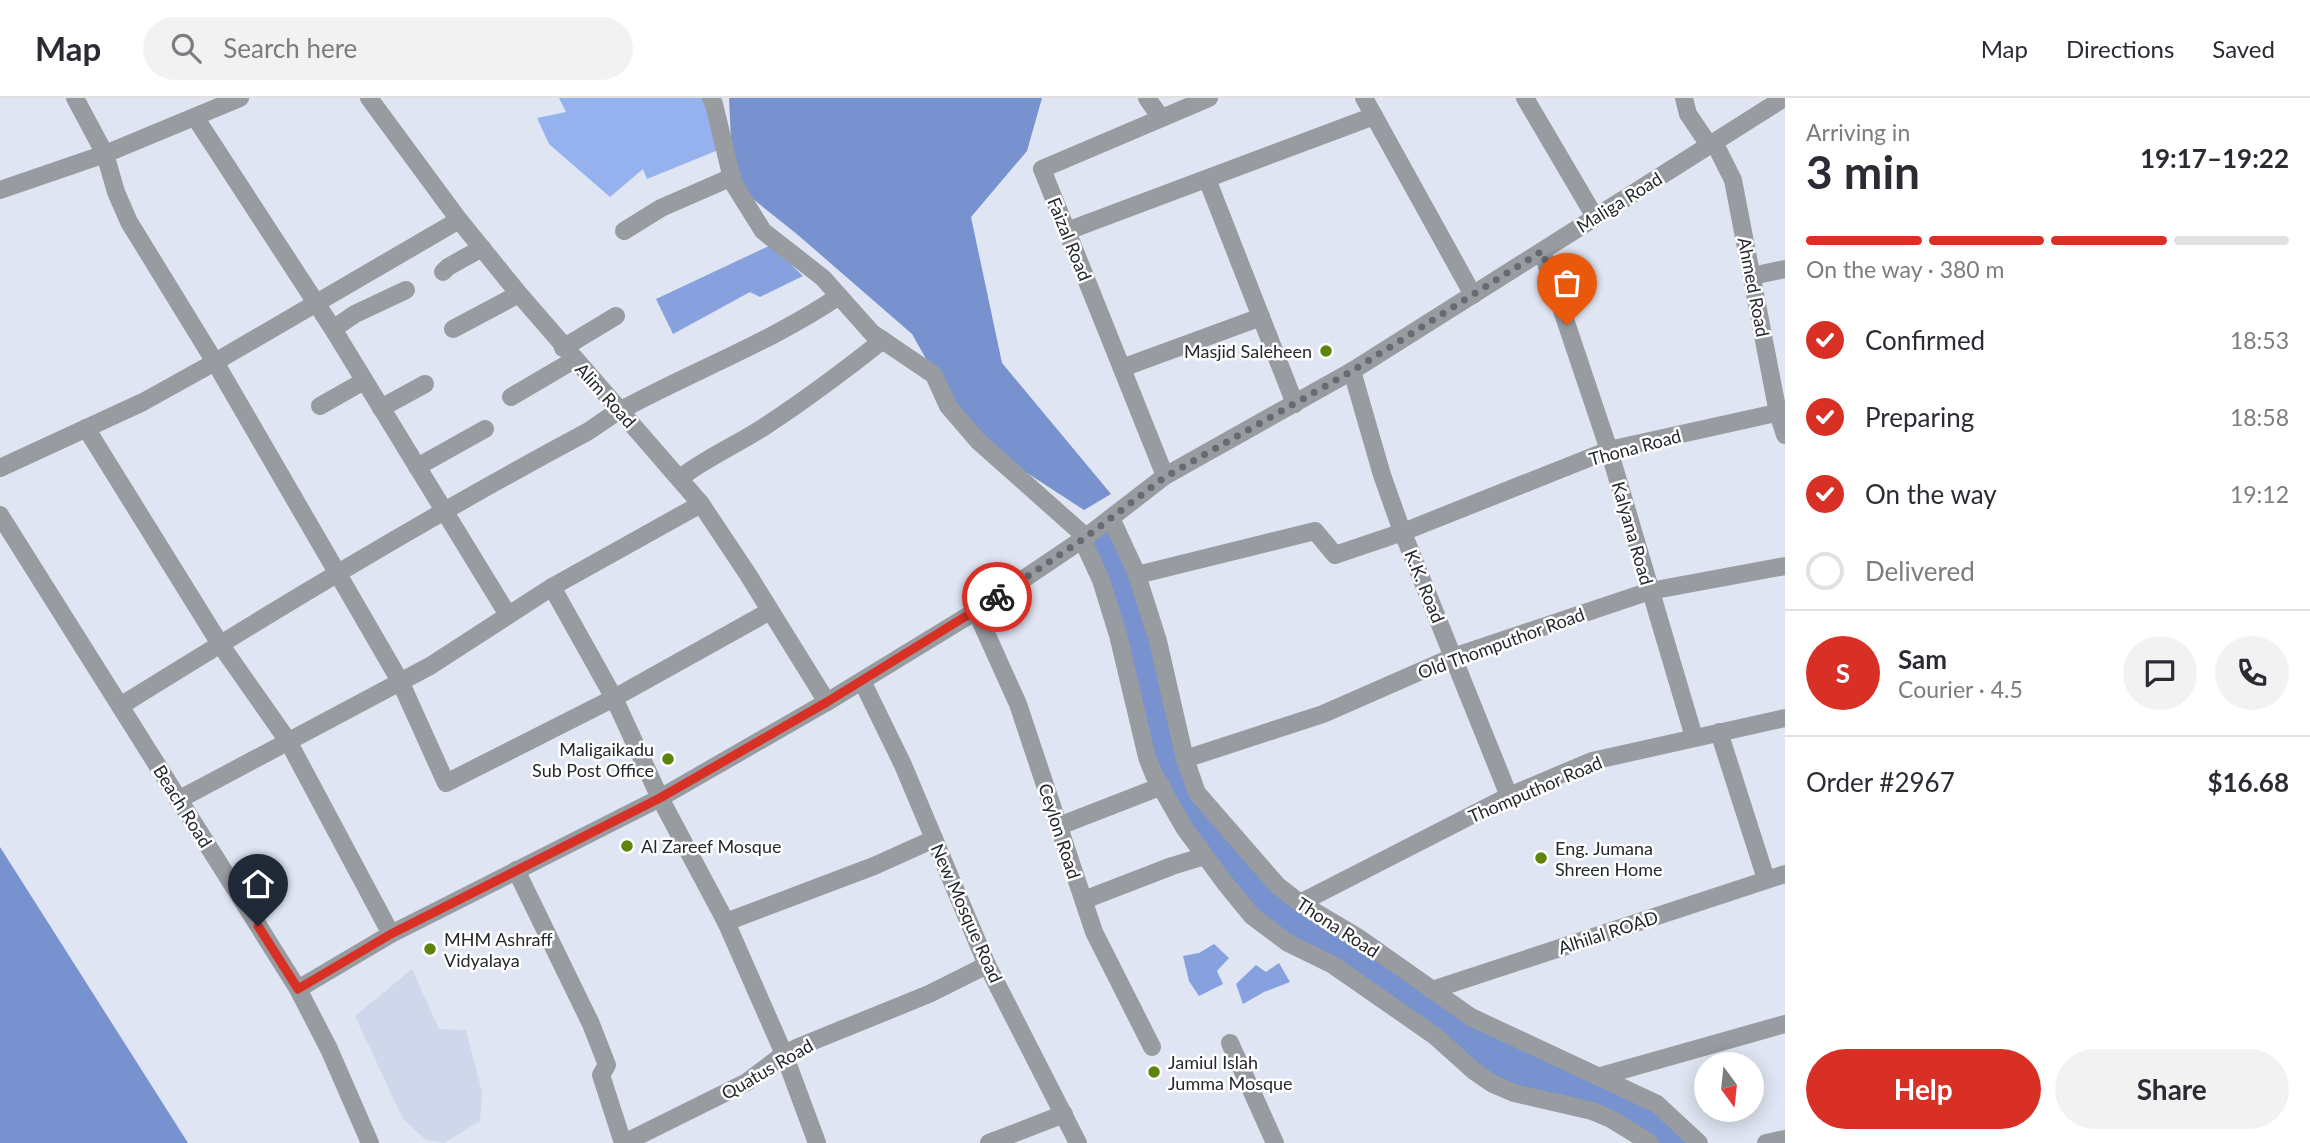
<!DOCTYPE html>
<html lang="en">
<head>
<meta charset="utf-8">
<style>
	:root { --surface:#fff; --page:#f2f2f3; --text:#2b2b33; --muted:#7c7c81; --line:#e1e1e2; --accent:#d93025 }
	body { margin:0; font-family:Lato,sans-serif; background:var(--page); color:var(--text); height:100vh; display:flex; flex-direction:column; font-size:26px; white-space:nowrap }
	* { box-sizing:border-box; margin:0 }
	p { font-size:23px; color:var(--muted) }
	.icon { flex:none; width:38px; height:38px; fill:none; stroke:currentColor; stroke-width:2; stroke-linecap:round; stroke-linejoin:round }
	.map { position:relative; flex:1; overflow:hidden }
	.drawer { display:flex; flex-direction:column; background:var(--surface); width:525px }
	.drawer>* { flex:none }
	.needle { width:46px; rotate:165deg }
	.controls { position:absolute; left:1694px; top:954px; display:grid; gap:14px }
	.controls a { display:grid; place-items:center; width:70px; height:70px; border-radius:50%; background:var(--surface); box-shadow:0 4px 18px #0003; font-size:35px }
	.pin { position:absolute; display:grid; place-items:center; width:60px; height:60px; color:#fff; margin:-72px -30px; border-radius:50% 50% 50% 0; rotate:-45deg; box-shadow:0 0 7px #0007 }
	.pin .icon { rotate:45deg }
	.courier { position:absolute; display:grid; place-items:center; width:70px; height:70px; margin:-35px; border:5px solid #d93025; border-radius:50%; background:#fff; color:#222; box-shadow:0 2px 9px #0007 }
	.head em { font-style:normal; font-weight:700 }
	.head div { display:flex; flex-direction:column-reverse }
	.head { display:flex; align-items:center; justify-content:space-between; height:119px; padding:0 21px }
	h1 { font-size:46px; font-weight:700; line-height:52px }
	.bar { display:grid; grid-template-columns:repeat(4,1fr); gap:10px 7px; align-content:center; height:84px; padding:0 21px }
	.bar i { height:9px; border-radius:5px; background:var(--line) }
	.bar .selected { background:var(--accent) }
	.bar p { grid-column:span 4 }
	.line { display:flex; align-items:center; gap:18px; padding:0 21px; border-top:2px solid var(--line) }
	.line div { flex:1 }
	.round { display:grid; place-items:center; flex:none; width:74px; height:74px; border-radius:37px; background:var(--page) }
	ol { padding:0 21px; list-style:none }
	li { display:flex; align-items:center; gap:21px; height:77px }
	li p { margin-inline-start:auto }
	li .icon { padding:7px; border-radius:50%; background:var(--accent); color:#fff; stroke-width:4 }
	li:last-child { color:var(--muted) }
	li i { width:38px; height:38px; border:4px solid var(--line); border-radius:50% }
	.action { display:flex; gap:14px; margin-top:auto; padding:14px 21px }
	.action a { flex:1; height:80px; border-radius:42px; background:var(--accent); color:#fff; font-size:28px; font-weight:700; line-height:80px; text-align:center }
	.action a+a { background:var(--page); color:var(--text) }
	header { display:flex; align-items:center; gap:42px; box-sizing:border-box; height:98px; padding:0 35px; background:var(--surface); border-bottom:2px solid var(--line) }
	header strong { font-size:33px }
	nav { display:flex; gap:38px; margin-inline-start:auto; font-size:24px }
	.search { width:490px; height:63px; background:var(--page); display:flex; align-items:center; gap:18px; box-sizing:border-box; padding:0 24px; border-radius:38px; color:var(--muted); font-size:26px }
	main { display:flex; flex:1; min-height:0 }
	.map>svg:first-child { display:block }
	.built { fill:#cfd8eb }
	.green { fill:#96b2ee }
	.forest { fill:#86a1de }
	.water { fill:#7792ce }
	.lines { fill:none; stroke-linecap:round; stroke-linejoin:round }
	.minor { stroke:#989ba0; stroke-width:18 }
	.done { stroke:#666a71; stroke-width:7; stroke-dasharray:0 12.6 }
	.route { stroke:#d93025; stroke-width:9 }
	.poi-dot { fill:#5d850c; stroke:#fff; stroke-width:2.5 }
	.labels { text-anchor:middle; dominant-baseline:central; stroke-width:5; stroke-linejoin:round; paint-order:stroke }
	.street-label { font-size:18px; fill:#25282c; stroke:#fff }
	.poi-label { font-size:18px; fill:#25282c; stroke:#fff; text-anchor:start }
</style>
</head>
<body>
<header>
<strong>Map</strong>
<div class="search"><svg class="icon" aria-label="search" viewBox="0 0 24 24"><circle cx="10" cy="10" r="6"/><path d="M15 15l6 6"/></svg>Search here</div>
<nav><a>Map</a><a>Directions</a><a>Saved</a></nav>
</header>
<main>
<div class="map">
<svg width="1785" height="1045" viewBox="0 0 1785 1045">
	<rect width="100%" height="100%" fill="#dfe5f2"/>
	<polygon class="built" points="412,871 439,931 466,932 482,994 480,1023 444,1045 426,1042 403,1021 355,918"/>
	<polygon class="green" points="559,0 711,0 714,6 716,53 647,81 643,71 610,99 549,46 537,20 566,14"/>
	<g class="forest">
		<polygon points="771,147 803,178 760,199 750,194 673,236 656,201"/>
		<polygon points="1214,846 1229,860 1217,873 1223,886 1199,898 1189,883 1183,858 1199,855"/>
		<polygon points="1279,865 1290,884 1264,894 1243,906 1236,886 1256,867 1266,874"/>
	</g>
	<g class="water">
		<polygon points="729,0 1042,0 1027,53 971,119 1002,265 1111,396 1084,412 978,343 946,296 912,236 798,137 733,85"/>
		<polygon points="1111,420 1199,698 1278,788 1438,896 1603,979 1699,1045 1650,1045 1597,1013 1514,995 1253,817 1164,692 1085,442"/>
		<polygon points="0,749 188,1045 0,1045"/>
	</g>
	<g class="lines">
		<g class="minor">
			<polyline points="75,0 105,56 116,94 129,124 215,264 400,583 446,685 614,600 770,513"/>
			<polyline points="369,0 459,122 519,196 701,406 747,475 827,604"/>
			<polyline points="711,0 714,6 733,85 763,133 823,180 872,235 934,277 948,308 978,343 1086,439"/>
			<polyline points="1147,0 1161,20"/>
			<polyline points="1364,0 1473,197"/>
			<polyline points="1525,0 1595,119"/>
			<polyline points="1684,0 1688,16 1709,47"/>
			<polyline points="195,19 333,231 508,517"/>
			<polyline points="1714,44 1733,82 1778,315 1785,337"/>
			<polyline points="1207,81 1295,306"/>
			<polyline points="0,92 105,56 240,0"/>
			<polyline points="624,133 661,110 732,79"/>
			<polyline points="1067,133 1374,18"/>
			<polyline points="1542,153 1609,352 1694,639"/>
			<polyline points="443,174 448,169 482,150"/>
			<polyline points="1752,178 1785,171"/>
			<polyline points="333,231 355,216 406,192"/>
			<polyline points="453,231 519,196"/>
			<polyline points="563,250 616,218"/>
			<polyline points="1122,270 1261,219"/>
			<polyline points="1352,273 1382,377 1399,425 1509,698"/>
			<polyline points="511,299 574,262"/>
			<polyline points="320,308 364,283"/>
			<polyline points="381,310 425,286"/>
			<polyline points="86,330 220,546 288,643 391,836"/>
			<polyline points="417,369 485,331"/>
			<polyline points="0,370 143,304 215,264 459,122"/>
			<polyline points="1165,378 1042,71 1209,0"/>
			<path d="M 680,380 C 706,360 736,347 764,329 C 805,302 844,273 883,242"/>
			<polyline points="0,417 298,891 329,951 370,1045"/>
			<polyline points="1111,420 1136,474 1158,543 1185,661 1197,695 1277,787 1300,805 1359,840 1471,919 1657,1006 1699,1045"/>
			<polyline points="1082,441 1101,482 1118,537 1147,659 1154,677 1185,731 1225,785 1252,818 1288,845 1333,867 1435,938 1474,973 1493,986 1514,995 1592,1013 1611,1021 1650,1045"/>
			<polyline points="1137,477 1315,433 1335,457 1403,434 1609,352 1785,313"/>
			<polyline points="552,489 614,600 660,700 726,824 784,956 817,1045"/>
			<polyline points="976,513 1018,606 1094,834 1152,949"/>
			<polyline points="862,583 903,667 987,867 1078,1045"/>
			<path d="M 120,608 C 273,513 428,419 587,334 C 599,327 610,317 623,311 C 695,272 771,244 839,198"/>
			<polyline points="1719,634 1766,781"/>
			<polyline points="1185,661 1323,616 1453,559 1650,493 1785,468"/>
			<polyline points="178,702 430,568 552,489 701,406"/>
			<polyline points="1059,728 1162,688"/>
			<polyline points="516,772 591,926 607,967 601,977 623,1045"/>
			<polyline points="1084,802 1172,768 1205,758"/>
			<polyline points="1300,805 1509,698 1592,663 1785,620"/>
			<polyline points="726,824 874,768 934,741"/>
			<polyline points="298,891 391,836 660,700 827,604 976,513 1086,439 1165,378 1352,273 1784,0"/>
			<polyline points="1432,892 1785,776"/>
			<polyline points="1230,945 1275,1045"/>
			<polyline points="1601,978 1785,926"/>
			<polyline points="624,1045 747,984 784,956 801,948 929,896 987,867"/>
			<polyline points="989,1045 1064,1016"/>
			<polyline points="1766,1045 1785,1041"/>
		</g>
	</g>
	<g class="lines">
		<polyline class="done" points="997,499 1086,439 1165,379 1352,273 1542,153 1567,227"/>
		<polyline class="route" points="258,828 298,891 391,836 660,700 827,604 997,499"/>
	</g>
	<g class="poi-dot">
		<circle cx="1326" cy="253" r="7"/>
		<circle cx="668" cy="661" r="7"/>
		<circle cx="627" cy="748" r="7"/>
		<circle cx="1541" cy="760" r="7"/>
		<circle cx="430" cy="851" r="7"/>
		<circle cx="1154" cy="974" r="7"/>
	</g>
	<g class="labels">
		<g class="street-label">
			<text transform="translate(1619 104) rotate(-32)">Maliga Road</text>
			<text transform="translate(1070 141) rotate(68)">Faizal Road</text>
			<text transform="translate(1754 189) rotate(79)">Ahmed Road</text>
			<text transform="translate(606 297) rotate(48)">Alim Road</text>
			<text transform="translate(1635 349) rotate(-15)">Thona Road</text>
			<text transform="translate(1633 435) rotate(74)">Kalyana Road</text>
			<text transform="translate(1425 488) rotate(68)">K.K. Road</text>
			<text transform="translate(1501 545) rotate(-20)">Old Thomputhor Road</text>
			<text transform="translate(1535 691) rotate(-23)">Thomputhor Road</text>
			<text transform="translate(183 708) rotate(58)">Beach Road</text>
			<text transform="translate(1060 733) rotate(72)">Ceylon Road</text>
			<text transform="translate(967 815) rotate(66)">New Mosque Road</text>
			<text transform="translate(1338 829) rotate(33)">Thona Road</text>
			<text transform="translate(1608 834) rotate(-18)">Alhilal ROAD</text>
			<text transform="translate(767 971) rotate(-30)">Quatus Road</text>
		</g>
		<g class="poi-label">
			<text x="1312" y="253" text-anchor="end">Masjid Saleheen</text>
			<text x="654" y="651" text-anchor="end">Maligaikadu<tspan x="654" dy="21">Sub Post Office</tspan></text>
			<text x="641" y="748">Al Zareef Mosque</text>
			<text x="1555" y="750">Eng. Jumana<tspan x="1555" dy="21">Shreen Home</tspan></text>
			<text x="444" y="841">MHM Ashraff<tspan x="444" dy="21">Vidyalaya</tspan></text>
			<text x="1168" y="964">Jamiul Islah<tspan x="1168" dy="21">Jumma Mosque</tspan></text>
		</g>
	</g>
</svg>
<div class="controls">
<a><svg class="needle" viewBox="-14 -14 28 28"><path d="M0-13l5 13h-10z" fill="#e53935"/><path d="M0 13l5-13h-10z" fill="#7c7c81"/></svg></a>
</div>
<div class="pin" style="left:1567px;top:227px;background:#ea580c"><svg class="icon" aria-label="bag" viewBox="0 0 24 24"><path d="M5 8h14l-1 12H6zM9 8a3 3 0 0 1 6 0"/></svg></div>
<div class="pin" style="left:258px;top:828px;background:#1f2937"><svg class="icon" aria-label="home" viewBox="0 0 24 24"><path d="M3 11l9-7 9 7M6 9v11h12V9"/></svg></div>
<div class="courier" style="left:997px;top:499px"><svg class="icon" aria-label="bike" viewBox="0 0 24 24"><circle cx="6" cy="16" r="4"/><circle cx="18" cy="16" r="4"/><path d="M6 16l4-8h5l3 8M10 8l3 8H6M13 5h3"/></svg></div>
</div>
<section class="drawer">
<div class="head"><div><h1>3 min</h1><p>Arriving in</p></div><em>19:17–19:22</em></div>
<div class="bar"><i class="selected"></i><i class="selected"></i><i class="selected"></i><i></i><p>On the way · 380 m</p></div>
<ol>
<li><svg class="icon" aria-label="check" viewBox="0 0 24 24"><path d="M5 12l5 5 9-10"/></svg>Confirmed<p>18:53</p></li>
<li><svg class="icon" aria-label="check" viewBox="0 0 24 24"><path d="M5 12l5 5 9-10"/></svg>Preparing<p>18:58</p></li>
<li><svg class="icon" aria-label="check" viewBox="0 0 24 24"><path d="M5 12l5 5 9-10"/></svg>On the way<p>19:12</p></li>
<li><i></i>Delivered</li>
</ol>
<div class="line" style="height:126px"><b class="round" style="background:var(--accent);color:#fff">S</b><div><b>Sam</b><p>Courier · 4.5</p></div><a class="round"><svg class="icon" aria-label="chat" viewBox="0 0 24 24"><path d="M4 5h16v11H9l-5 4z"/></svg></a><a class="round"><svg class="icon" aria-label="phone" viewBox="0 0 24 24"><path d="M5 4h4l2 5-3 2q2 4 5 5l2-3 5 2v4C11 20 4 13 5 4z"/></svg></a></div>
<div class="line" style="height:91px"><div>Order #2967</div><b>$16.68</b></div>
<div class="action"><a>Help</a><a>Share</a></div>
</section>
</main>
</body>
</html>
